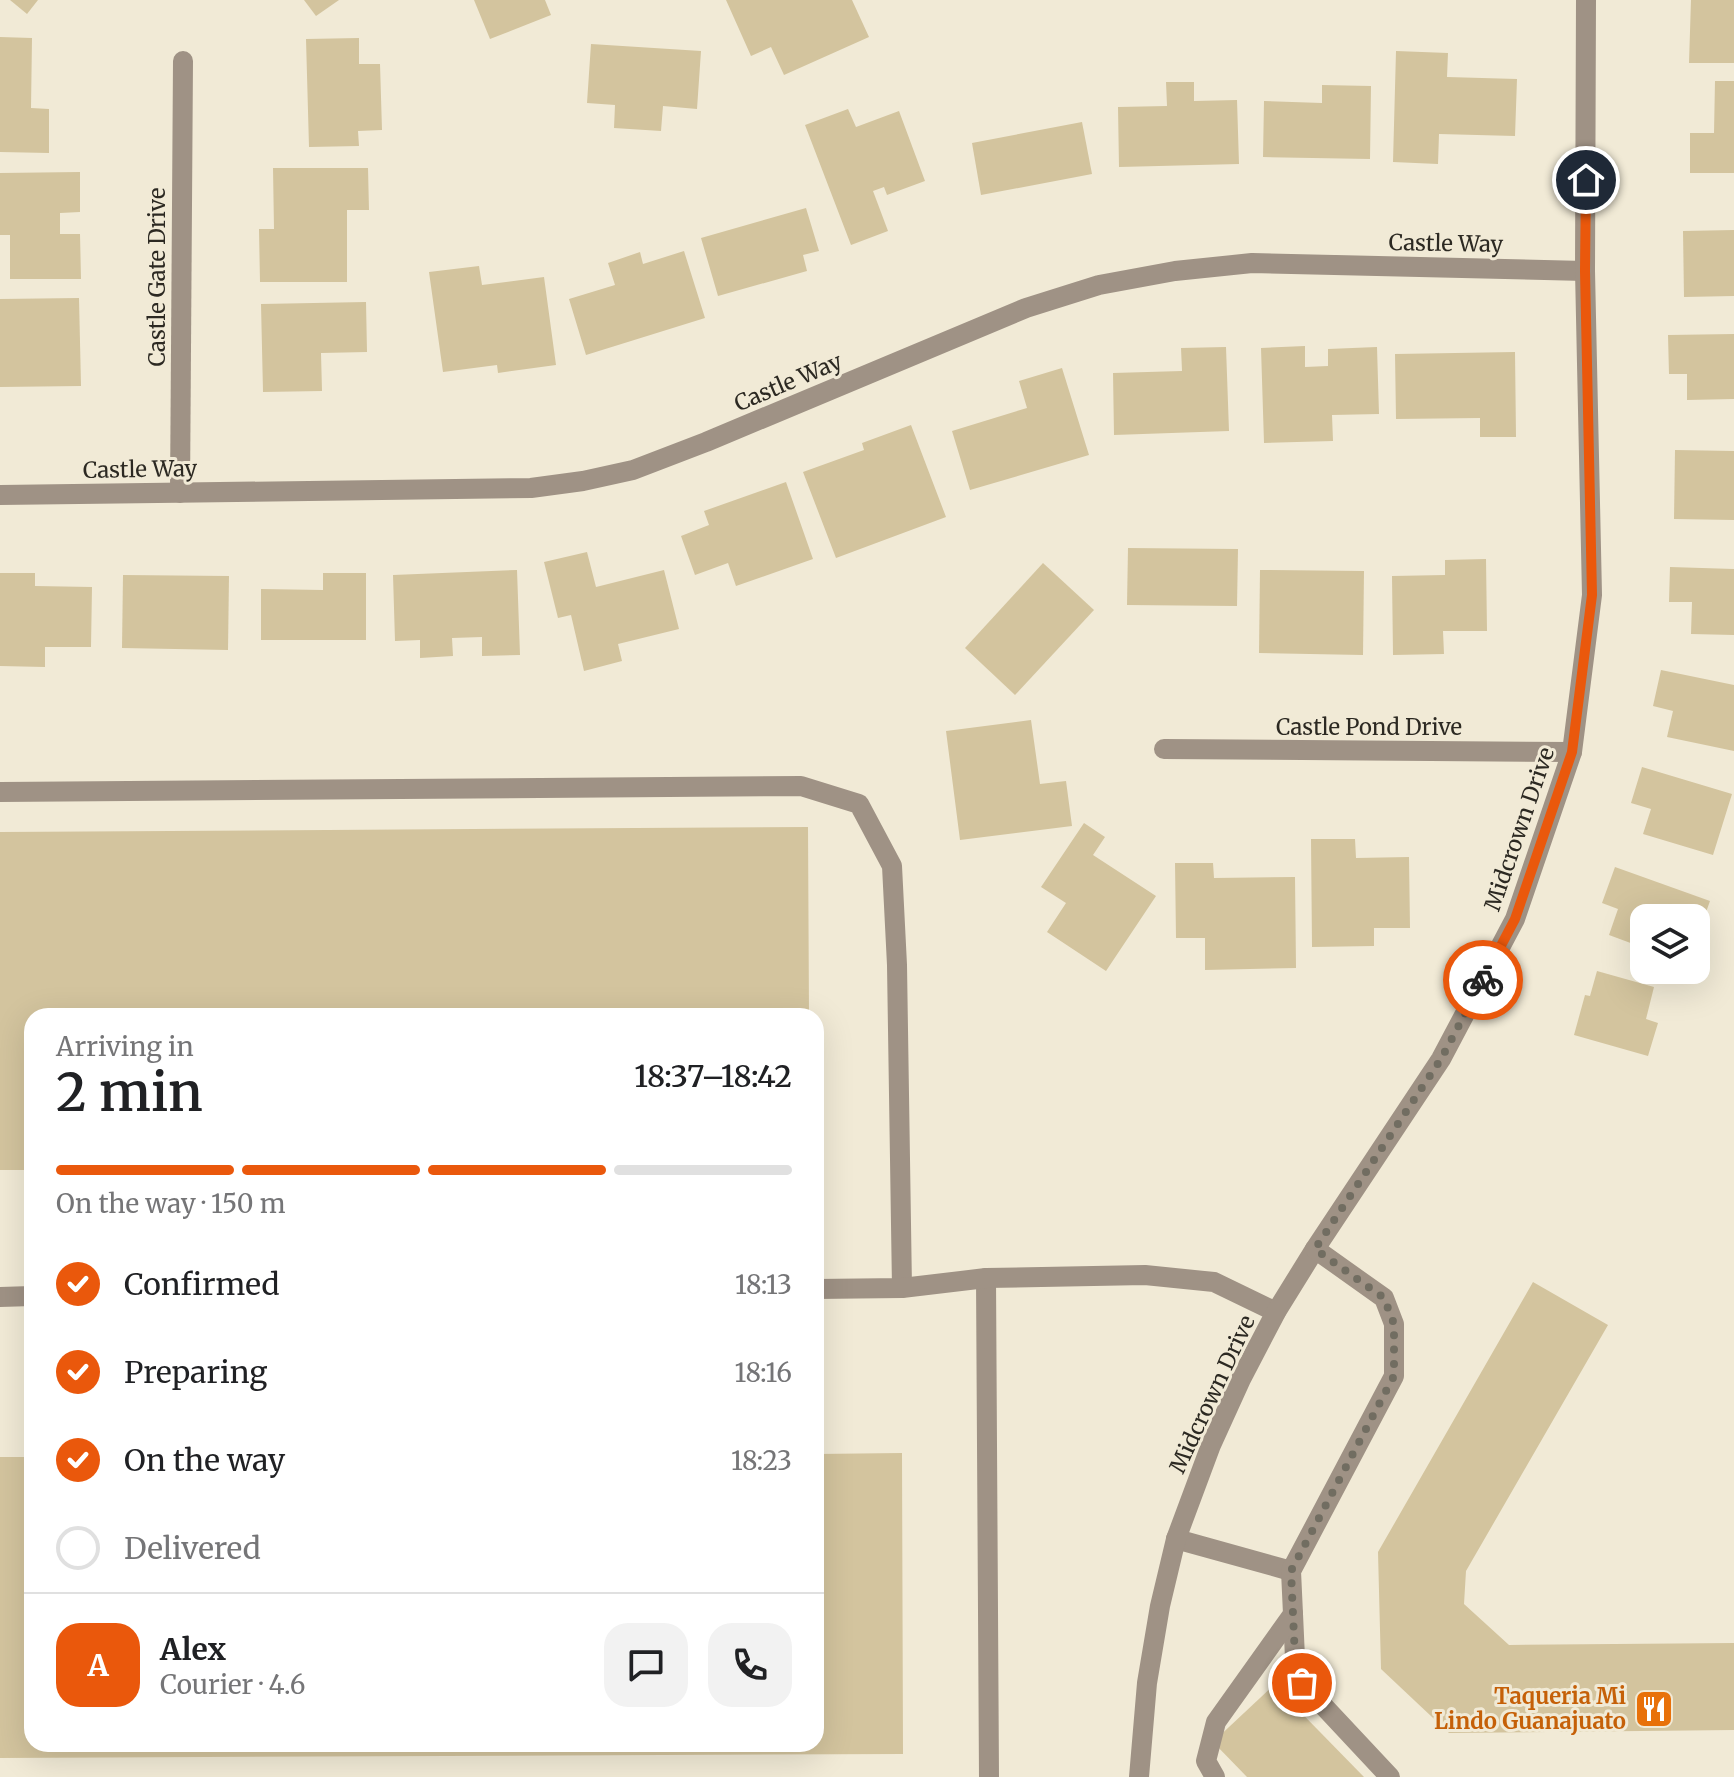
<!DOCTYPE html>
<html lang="en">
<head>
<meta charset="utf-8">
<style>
	:root { --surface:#fff; --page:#f2f2f2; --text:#202124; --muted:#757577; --line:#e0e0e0; --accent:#ea580c }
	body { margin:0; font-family:Merriweather,serif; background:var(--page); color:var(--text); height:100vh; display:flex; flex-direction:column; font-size:30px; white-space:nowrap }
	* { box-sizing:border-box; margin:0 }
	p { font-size:26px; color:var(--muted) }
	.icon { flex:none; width:44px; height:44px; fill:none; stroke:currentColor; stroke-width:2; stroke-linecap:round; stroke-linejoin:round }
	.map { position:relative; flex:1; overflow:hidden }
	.drawer { position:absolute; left:24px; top:1008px; width:800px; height:744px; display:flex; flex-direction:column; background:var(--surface); border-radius:24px; box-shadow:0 8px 32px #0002 }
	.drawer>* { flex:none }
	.tools { position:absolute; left:1630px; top:904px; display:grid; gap:16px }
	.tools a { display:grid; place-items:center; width:80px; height:80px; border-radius:16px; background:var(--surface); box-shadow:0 8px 32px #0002; font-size:40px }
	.pin { position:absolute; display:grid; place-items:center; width:68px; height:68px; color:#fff; margin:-34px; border:4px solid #fff; border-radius:50%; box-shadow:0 2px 8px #0007 }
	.courier { position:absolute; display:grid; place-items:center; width:80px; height:80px; margin:-40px; border:6px solid #ea580c; border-radius:50%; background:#fff; color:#222; box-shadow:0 2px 10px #0007 }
	.overview em { font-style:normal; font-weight:600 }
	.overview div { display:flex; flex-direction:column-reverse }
	.overview { display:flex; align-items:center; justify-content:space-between; height:136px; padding:0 32px }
	h1 { font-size:52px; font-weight:600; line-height:60px }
	.bar { display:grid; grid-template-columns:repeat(4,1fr); gap:12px 8px; align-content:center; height:96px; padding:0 32px }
	.bar i { height:10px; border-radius:6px; background:var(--line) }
	.bar .on { background:var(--accent) }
	.bar p { grid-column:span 4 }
	.line { display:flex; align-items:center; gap:20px; padding:0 32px; border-top:2px solid var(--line) }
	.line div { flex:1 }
	.round { display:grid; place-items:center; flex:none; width:84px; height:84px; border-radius:24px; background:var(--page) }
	ol { padding:0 32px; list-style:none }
	li { display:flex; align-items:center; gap:24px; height:88px }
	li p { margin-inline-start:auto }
	li .icon { padding:8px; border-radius:50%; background:var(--accent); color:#fff; stroke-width:4 }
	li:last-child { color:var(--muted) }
	li i { width:44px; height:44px; border:4px solid var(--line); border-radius:50% }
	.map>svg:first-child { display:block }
	.building { fill:#d3c49e }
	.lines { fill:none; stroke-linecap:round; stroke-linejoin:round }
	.minor { stroke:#9f9285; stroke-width:20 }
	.done { stroke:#716d61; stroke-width:8; stroke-dasharray:0 14.4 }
	.route { stroke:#ea580c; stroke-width:10 }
	.labels { text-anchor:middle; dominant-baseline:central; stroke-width:6; stroke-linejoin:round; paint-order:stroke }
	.street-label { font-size:22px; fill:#2c2922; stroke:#f1ead6 }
	.food-label { font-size:22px; font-weight:bold; fill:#c56008; stroke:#f1ead6; text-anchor:end }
</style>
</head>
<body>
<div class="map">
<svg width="1734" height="1777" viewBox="0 0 1734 1777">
	<rect width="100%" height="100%" fill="#f1ead6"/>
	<g class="building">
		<polygon points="10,0 38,0 27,14"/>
		<polygon points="304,0 339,0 316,16"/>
		<polygon points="474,0 545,0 551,15 490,39"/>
		<polygon points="726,0 852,0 869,37 784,75 771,47 751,56"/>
		<polygon points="1691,0 1734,0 1734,63 1689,63"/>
		<polygon points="0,37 32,38 31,108 49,109 49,153 0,152"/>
		<polygon points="359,38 359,64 380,64 382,130 358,131 359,146 309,147 306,39"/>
		<polygon points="591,44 701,51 697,109 663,106 661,131 614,128 615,105 587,103"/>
		<polygon points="1396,51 1448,53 1447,77 1517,79 1515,136 1439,134 1438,164 1393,162"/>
		<polygon points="1715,81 1734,81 1734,173 1690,173 1690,133 1714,133"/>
		<polygon points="1166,82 1194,82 1194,101 1237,100 1239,164 1119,167 1118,107 1167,106"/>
		<polygon points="1322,85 1371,86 1370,159 1263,157 1264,101 1322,103"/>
		<polygon points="848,109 856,127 899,111 925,181 887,195 884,187 873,191 888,231 851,245 805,125"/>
		<polygon points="1082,122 1092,174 981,195 972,143"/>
		<polygon points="273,168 368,168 369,210 347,210 347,282 260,282 259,229 274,229"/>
		<polygon points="80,172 80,212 60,213 60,234 80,234 81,279 10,279 10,235 0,235 0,173"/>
		<polygon points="806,208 819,251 803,255 807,271 718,296 701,238"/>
		<polygon points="1734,230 1734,296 1684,297 1683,231"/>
		<polygon points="684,251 705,318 586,355 569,299 615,285 608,263 640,252 643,264"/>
		<polygon points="479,266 482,285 544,277 556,365 498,373 497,365 443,372 429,272"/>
		<polygon points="79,298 81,386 0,387 0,299"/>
		<polygon points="366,302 367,352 321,353 322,391 263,392 261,304"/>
		<polygon points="1734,334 1734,399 1687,400 1687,374 1669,374 1668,335"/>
		<polygon points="1305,346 1305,367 1328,366 1328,349 1377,347 1379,414 1332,415 1333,441 1264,443 1261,348"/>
		<polygon points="1226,347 1229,431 1114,435 1113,373 1182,371 1181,348"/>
		<polygon points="1515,352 1516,437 1480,437 1480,418 1396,419 1395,354"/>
		<polygon points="1062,368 1089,455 970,490 952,431 1027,408 1019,381"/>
		<polygon points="911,425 946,517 836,558 803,472 864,450 862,443"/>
		<polygon points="1675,450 1734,451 1734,520 1674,519"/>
		<polygon points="786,482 813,559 736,586 728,563 695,575 681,536 709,525 704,511"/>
		<polygon points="1128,548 1238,549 1237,606 1127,605"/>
		<polygon points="587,552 596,587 664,570 679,629 618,644 622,661 584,671 571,615 558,618 544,562"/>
		<polygon points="1486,559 1487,631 1443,631 1444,654 1393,655 1392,576 1445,575 1445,560"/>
		<polygon points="1043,563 1094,610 1015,695 965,648"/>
		<polygon points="1670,567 1734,569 1734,635 1691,634 1692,602 1669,602"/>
		<polygon points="517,570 520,655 482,656 482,637 452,638 453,656 420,658 420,640 395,641 393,575"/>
		<polygon points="1260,570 1364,571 1363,655 1259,653"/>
		<polygon points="0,573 35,573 35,586 92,587 91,647 45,647 45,667 0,666"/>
		<polygon points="323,573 366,573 366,640 261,640 261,589 323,590"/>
		<polygon points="123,575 229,576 228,650 122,648"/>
		<polygon points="1661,670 1734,685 1734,751 1667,737 1673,711 1653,706"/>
		<polygon points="1031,720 1040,784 1066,781 1072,826 960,840 946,731"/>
		<polygon points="1642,767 1732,794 1713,855 1643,834 1651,809 1631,803"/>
		<polygon points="1084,823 1105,837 1093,855 1156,896 1106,971 1047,932 1066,903 1041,887"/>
		<polygon points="808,827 809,1016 32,1016 32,1170 0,1170 0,832"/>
		<polygon points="1311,839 1355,839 1356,858 1409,857 1410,928 1374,928 1374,946 1312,947"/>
		<polygon points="1175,863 1213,863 1214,878 1295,877 1296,968 1205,970 1205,938 1176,938"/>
		<polygon points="1615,867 1710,901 1696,940 1696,918 1644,918 1644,948 1609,935 1618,909 1602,903"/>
		<polygon points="1597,971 1654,987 1646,1019 1658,1023 1648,1056 1574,1035 1585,995 1590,996"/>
		<polygon points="1533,1282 1608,1325 1466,1571 1464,1604 1509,1645 1734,1643 1734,1730 1449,1733 1381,1669 1378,1552"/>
		<polygon points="902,1453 903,1754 0,1758 0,1457 32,1457 32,1744 816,1744 816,1454"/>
		<polygon points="1274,1685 1364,1777 1247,1777 1213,1742"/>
	</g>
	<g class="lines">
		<g class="minor">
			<polyline points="180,493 183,61"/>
			<polyline points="0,495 531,488 583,481 633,470 706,442 1026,308 1099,285 1175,271 1252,263 1585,271"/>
			<polyline points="1164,749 1572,752"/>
			<polyline points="0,792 801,786 859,804 892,866 897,965 902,1288"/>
			<polyline points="986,1278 989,1777"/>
			<polyline points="816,1289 902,1288 986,1278 1145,1275 1214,1282 1276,1312"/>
			<polyline points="0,1297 32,1296"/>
			<polyline points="1176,1539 1291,1571"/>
			<polyline points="1293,1614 1295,1658 1302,1683 1390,1777"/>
			<polyline points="1139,1777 1147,1683 1160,1606 1176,1539 1211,1445 1241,1379 1276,1312 1315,1249 1441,1059 1515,919 1572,752 1592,595 1585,271 1586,0"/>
			<polyline points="1215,1777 1206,1761 1216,1722 1293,1614 1291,1571 1394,1376 1394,1324 1384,1298 1315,1249"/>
		</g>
	</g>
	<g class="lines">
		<polyline class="done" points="1302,1683 1295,1658 1291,1571 1394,1376 1394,1324 1384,1298 1315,1249 1441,1059 1483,980"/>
		<polyline class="route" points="1483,980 1515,919 1572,752 1592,595 1585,271 1586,180"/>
	</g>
	<defs>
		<symbol id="restaurant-square" viewBox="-11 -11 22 22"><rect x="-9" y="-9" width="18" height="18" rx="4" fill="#e8710a" stroke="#f1ead6"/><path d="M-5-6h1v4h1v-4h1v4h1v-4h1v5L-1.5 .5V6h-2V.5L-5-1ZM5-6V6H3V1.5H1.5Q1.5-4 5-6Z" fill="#fff"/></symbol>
	</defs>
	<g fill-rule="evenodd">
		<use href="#restaurant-square" x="1632" y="1687" width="44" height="44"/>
	</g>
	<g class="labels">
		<g class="street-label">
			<text transform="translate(1446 243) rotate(1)">Castle Way</text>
			<text transform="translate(157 277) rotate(-90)">Castle Gate Drive</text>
			<text transform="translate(788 382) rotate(-23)">Castle Way</text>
			<text transform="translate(140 469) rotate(-1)">Castle Way</text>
			<text x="1369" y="727">Castle Pond Drive</text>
			<text transform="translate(1519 829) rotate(-71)">Midcrown Drive</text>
			<text transform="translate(1212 1394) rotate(-65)">Midcrown Drive</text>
		</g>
		<g class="food-label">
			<text x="1626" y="1696">Taqueria Mi<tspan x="1626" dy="25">Lindo Guanajuato</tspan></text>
		</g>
	</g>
</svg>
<div class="tools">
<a><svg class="icon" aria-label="layers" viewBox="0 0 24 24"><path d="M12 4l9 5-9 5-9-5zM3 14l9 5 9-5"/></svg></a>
</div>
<div class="pin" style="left:1302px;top:1683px;background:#ea580c"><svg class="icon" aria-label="bag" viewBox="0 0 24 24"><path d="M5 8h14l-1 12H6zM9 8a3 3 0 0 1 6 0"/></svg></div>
<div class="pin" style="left:1586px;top:180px;background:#1f2937"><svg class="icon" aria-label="home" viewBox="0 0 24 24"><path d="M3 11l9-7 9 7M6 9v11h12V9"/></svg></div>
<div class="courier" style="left:1483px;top:980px"><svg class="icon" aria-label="bike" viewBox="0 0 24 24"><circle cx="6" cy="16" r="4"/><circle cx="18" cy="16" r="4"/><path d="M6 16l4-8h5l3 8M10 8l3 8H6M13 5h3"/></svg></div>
<section class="drawer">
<div class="overview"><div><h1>2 min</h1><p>Arriving in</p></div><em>18:37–18:42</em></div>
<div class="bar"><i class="on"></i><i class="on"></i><i class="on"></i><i></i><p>On the way · 150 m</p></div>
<ol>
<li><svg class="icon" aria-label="check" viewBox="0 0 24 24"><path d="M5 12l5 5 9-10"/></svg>Confirmed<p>18:13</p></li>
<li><svg class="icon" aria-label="check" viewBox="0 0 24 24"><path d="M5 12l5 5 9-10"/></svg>Preparing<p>18:16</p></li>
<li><svg class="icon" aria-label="check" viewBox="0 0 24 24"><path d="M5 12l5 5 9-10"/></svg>On the way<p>18:23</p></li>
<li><i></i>Delivered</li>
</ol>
<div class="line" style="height:144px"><b class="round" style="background:var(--accent);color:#fff">A</b><div><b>Alex</b><p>Courier · 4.6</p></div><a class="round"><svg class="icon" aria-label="chat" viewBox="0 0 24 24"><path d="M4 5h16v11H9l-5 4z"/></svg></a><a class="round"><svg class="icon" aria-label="phone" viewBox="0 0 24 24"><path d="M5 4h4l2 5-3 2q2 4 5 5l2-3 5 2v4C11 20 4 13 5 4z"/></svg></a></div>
</section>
</div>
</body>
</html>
